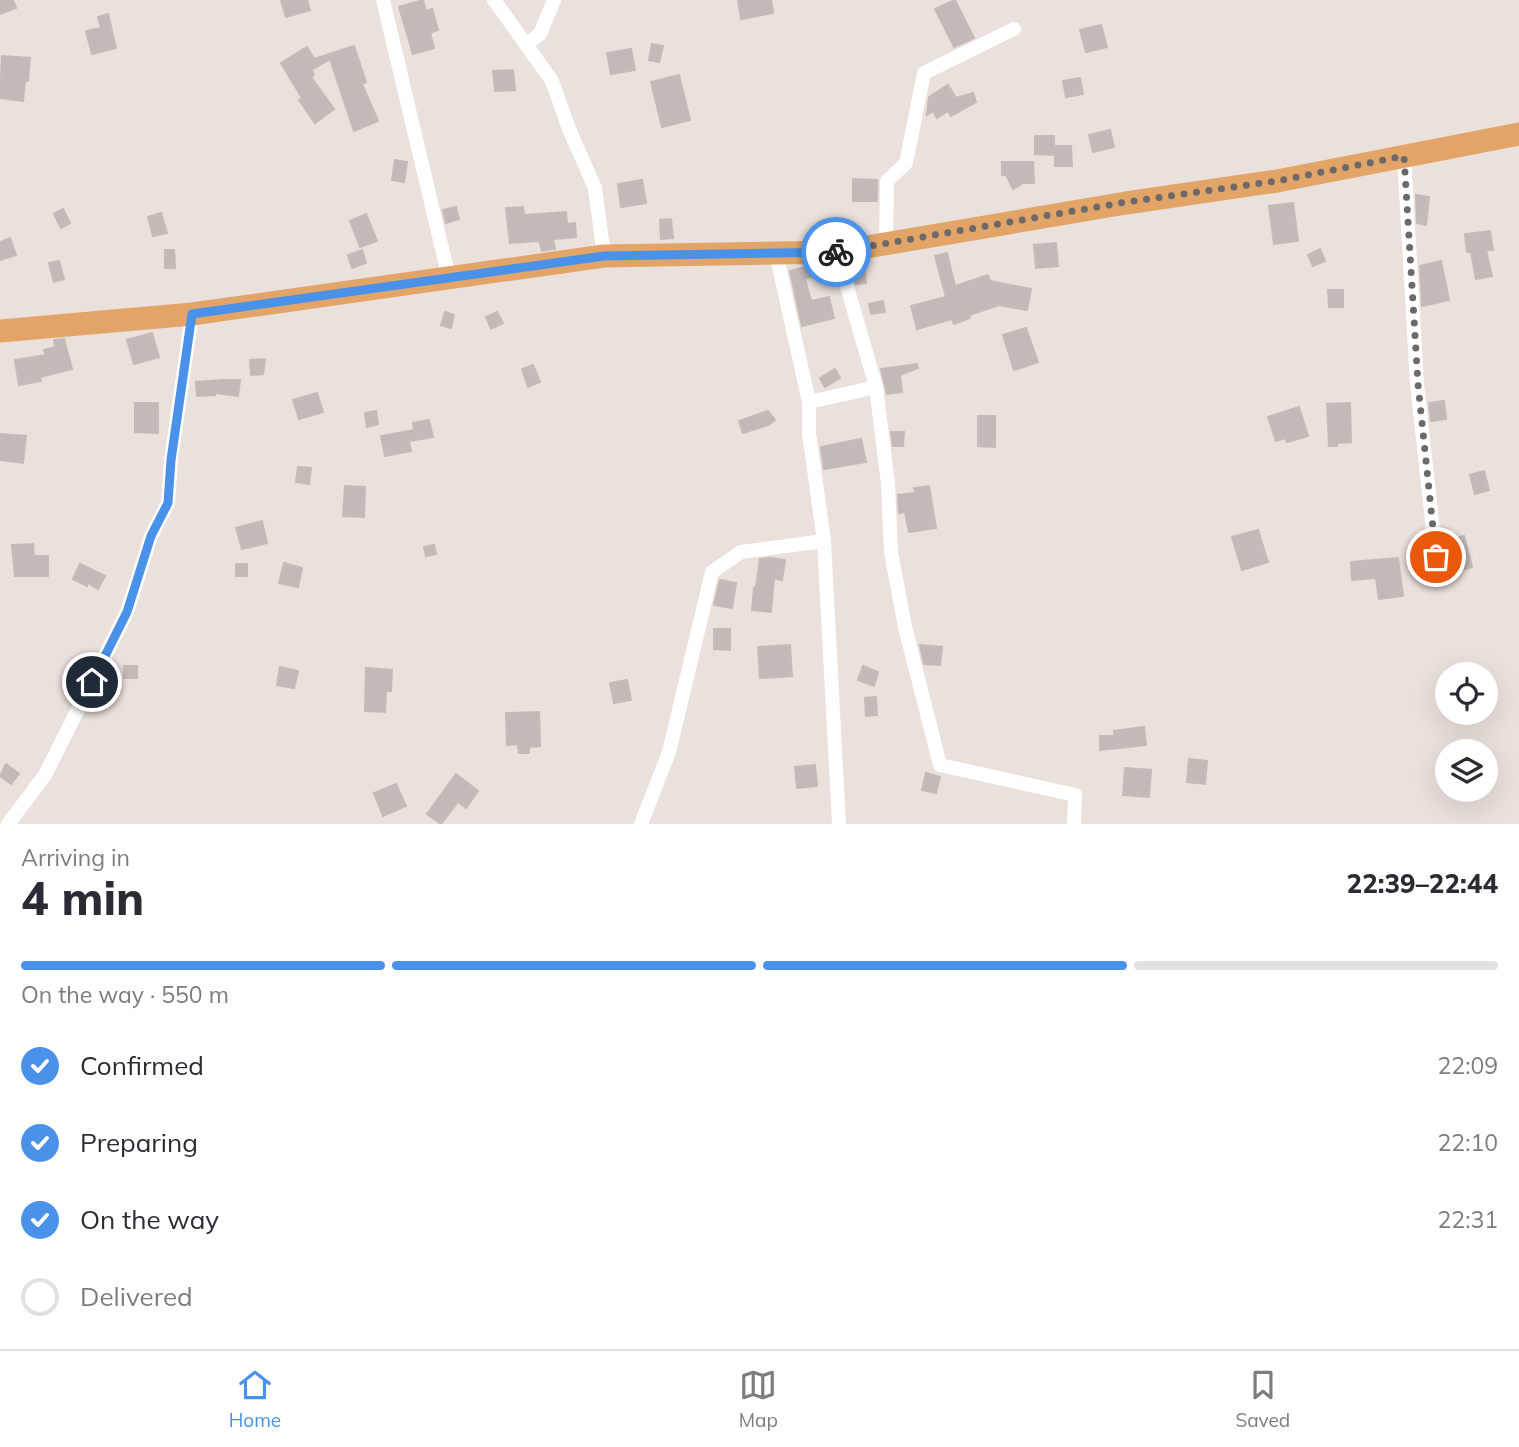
<!DOCTYPE html>
<html lang="en">
<head>
<meta charset="utf-8">
<style>
	:root { --surface:#fff; --page:#f7f7f7; --text:#2b2b33; --muted:#7c7c81; --line:#e1e1e2; --accent:#4a92e9 }
	body { margin:0; font-family:Mulish,sans-serif; background:var(--page); color:var(--text); height:100vh; display:flex; flex-direction:column; font-size:26px; white-space:nowrap }
	* { box-sizing:border-box; margin:0 }
	p { font-size:23px; color:var(--muted) }
	.icon { flex:none; width:38px; height:38px; fill:none; stroke:currentColor; stroke-width:2; stroke-linecap:round; stroke-linejoin:round }
	.map { position:relative; height:824px; overflow:hidden }
	.details { display:flex; flex-direction:column; background:var(--surface); flex:1 }
	.details>* { flex:none }
	.tools { position:absolute; left:1435px; top:662px; display:grid; gap:14px }
	.tools a { display:grid; place-items:center; width:63px; height:63px; border-radius:50%; background:var(--surface); box-shadow:0 7px 28px #0002; font-size:35px }
	.pin { position:absolute; display:grid; place-items:center; width:60px; height:60px; color:#fff; margin:-30px; border:4px solid #fff; border-radius:50%; box-shadow:0 2px 7px #0007 }
	.courier { position:absolute; display:grid; place-items:center; width:70px; height:70px; margin:-35px; border:5px solid #4a92e9; border-radius:50%; background:#fff; color:#222; box-shadow:0 2px 9px #0007 }
	.headline em { font-style:normal; font-weight:800 }
	.headline div { display:flex; flex-direction:column-reverse }
	.headline { display:flex; align-items:center; justify-content:space-between; height:119px; padding:0 21px }
	h1 { font-size:46px; font-weight:800; line-height:52px }
	.bar { display:grid; grid-template-columns:repeat(4,1fr); gap:10px 7px; align-content:center; height:84px; padding:0 21px }
	.bar i { height:9px; border-radius:5px; background:var(--line) }
	.bar .current { background:var(--accent) }
	.bar p { grid-column:span 4 }
	ol { padding:0 21px; list-style:none }
	li { display:flex; align-items:center; gap:21px; height:77px }
	li p { margin-inline-start:auto }
	li .icon { padding:7px; border-radius:50%; background:var(--accent); color:#fff; stroke-width:4 }
	li:last-child { color:var(--muted) }
	li i { width:38px; height:38px; border:4px solid var(--line); border-radius:50% }
	.tabs { display:flex; justify-content:space-around; align-items:center; height:98px; border-top:2px solid var(--line); background:var(--surface); font-size:19px; color:var(--muted) }
	.tabs a { display:grid; justify-items:center; gap:4px }
	.tabs .current { color:var(--accent) }
	.map>svg:first-child { display:block }
	.building { fill:#c2bab8; stroke:#c5bbb6; stroke-width:2 }
	.lines { fill:none; stroke-linecap:round; stroke-linejoin:round }
	.minor { stroke:#fff; stroke-width:14 }
	.primary { stroke:#e3a567; stroke-width:23 }
	.done { stroke:#6d6968; stroke-width:7; stroke-dasharray:0 12.6 }
	.route { stroke:#4a92e9; stroke-width:9 }
</style>
</head>
<body>
<div class="map">
<svg width="1519" height="824" viewBox="0 0 1519 824">
	<rect width="100%" height="100%" fill="#eae0dc"/>
	<g class="building">
		<polygon points="0,0 13,0 16,8 0,14"/>
		<polygon points="281,0 307,0 310,10 286,17"/>
		<polygon points="423,0 426,11 432,9 438,30 430,33 434,48 413,54 399,7"/>
		<polygon points="738,0 771,0 773,13 741,19"/>
		<polygon points="955,0 974,38 954,47 935,9"/>
		<polygon points="108,14 116,48 92,54 86,31 101,28 98,17"/>
		<polygon points="1101,25 1107,47 1086,52 1080,30"/>
		<polygon points="652,44 663,46 659,62 649,60"/>
		<polygon points="354,46 366,82 362,84 378,121 354,131 330,59 312,70 314,75 311,77 334,109 315,123 299,100 302,98 281,63 307,47 314,59"/>
		<polygon points="631,49 635,70 611,74 607,53"/>
		<polygon points="2,56 30,58 28,81 25,81 23,101 0,98"/>
		<polygon points="513,70 515,90 495,91 493,71"/>
		<polygon points="679,75 690,120 662,127 651,82"/>
		<polygon points="1080,78 1083,94 1066,97 1063,81"/>
		<polygon points="948,85 956,98 973,93 976,102 951,116 948,111 937,118 933,111 927,115 929,97"/>
		<polygon points="1110,130 1114,147 1093,152 1089,135"/>
		<polygon points="1035,136 1054,136 1054,155 1035,154"/>
		<polygon points="1055,146 1071,146 1072,166 1055,166"/>
		<polygon points="395,160 407,162 404,182 392,180"/>
		<polygon points="1002,162 1033,162 1034,183 1023,183 1013,189 1006,175 1002,175"/>
		<polygon points="853,179 877,180 877,201 853,201"/>
		<polygon points="642,180 646,203 621,207 618,184"/>
		<polygon points="1416,195 1429,197 1426,225 1417,223"/>
		<polygon points="1293,203 1298,241 1274,244 1269,206"/>
		<polygon points="456,207 459,219 446,223 443,210"/>
		<polygon points="523,207 524,215 566,212 567,224 575,223 576,237 553,239 555,249 542,251 539,241 510,243 506,208"/>
		<polygon points="63,209 70,223 61,228 54,214"/>
		<polygon points="161,213 167,233 153,236 148,217"/>
		<polygon points="366,214 377,241 360,247 350,221"/>
		<polygon points="671,219 673,238 661,239 660,220"/>
		<polygon points="1490,231 1493,250 1486,250 1492,276 1476,279 1471,252 1467,252 1465,234"/>
		<polygon points="10,238 16,255 0,260 0,242"/>
		<polygon points="1056,243 1058,266 1036,268 1034,245"/>
		<polygon points="1320,249 1325,261 1313,266 1308,255"/>
		<polygon points="165,250 174,250 175,268 165,268"/>
		<polygon points="362,250 366,263 352,268 348,255"/>
		<polygon points="947,253 955,286 988,275 990,281 1031,289 1027,310 999,305 969,315 970,318 954,324 952,319 917,329 911,306 946,297 935,256"/>
		<polygon points="59,261 64,279 54,282 49,263"/>
		<polygon points="1441,261 1449,300 1422,306 1420,266"/>
		<polygon points="864,262 866,283 856,284 850,264"/>
		<polygon points="810,266 813,276 805,279 811,301 829,297 834,318 802,326 790,271"/>
		<polygon points="1328,290 1343,290 1343,307 1329,307"/>
		<polygon points="883,301 885,312 871,314 869,304"/>
		<polygon points="445,312 454,315 451,328 441,325"/>
		<polygon points="497,312 503,323 491,329 486,317"/>
		<polygon points="1026,328 1038,362 1014,370 1003,335"/>
		<polygon points="152,333 159,357 134,364 127,340"/>
		<polygon points="64,339 72,369 40,377 41,381 19,385 15,360 46,355 44,350 55,347 54,340"/>
		<polygon points="265,359 263,374 251,375 250,360"/>
		<polygon points="917,364 918,368 900,375 902,392 887,394 881,369"/>
		<polygon points="533,365 540,382 528,387 522,369"/>
		<polygon points="835,369 840,378 825,387 820,378"/>
		<polygon points="223,380 240,380 238,396 215,393 215,395 197,396 196,382"/>
		<polygon points="317,393 323,412 299,419 293,400"/>
		<polygon points="1444,401 1446,419 1431,421 1429,403"/>
		<polygon points="135,403 158,403 158,433 135,432"/>
		<polygon points="1350,403 1351,442 1337,443 1337,446 1329,446 1327,404"/>
		<polygon points="1299,407 1308,436 1287,442 1285,438 1276,441 1268,417"/>
		<polygon points="376,411 378,424 367,427 365,413"/>
		<polygon points="768,411 775,420 768,425 743,433 739,421"/>
		<polygon points="978,416 995,416 995,447 978,446"/>
		<polygon points="429,420 433,437 409,441 411,451 385,456 381,436 414,430 413,423"/>
		<polygon points="891,432 904,432 903,446 893,446"/>
		<polygon points="0,434 26,436 23,463 0,460"/>
		<polygon points="861,439 866,462 824,469 821,447"/>
		<polygon points="298,467 311,468 309,484 296,482"/>
		<polygon points="1484,471 1489,490 1475,494 1470,475"/>
		<polygon points="345,486 365,487 364,517 343,516"/>
		<polygon points="929,486 936,528 909,532 905,512 899,513 898,495 915,493 914,488"/>
		<polygon points="262,521 267,543 242,549 236,528"/>
		<polygon points="1258,530 1268,562 1242,570 1232,537"/>
		<polygon points="1464,536 1472,567 1444,575 1441,565 1446,557 1444,541"/>
		<polygon points="33,544 34,556 48,556 48,576 15,576 12,545"/>
		<polygon points="434,545 436,554 426,556 424,547"/>
		<polygon points="771,558 785,560 782,580 774,578 771,612 752,610 754,588 756,588 760,559"/>
		<polygon points="1398,558 1403,596 1379,599 1376,578 1352,580 1351,562"/>
		<polygon points="284,563 302,568 298,587 279,583"/>
		<polygon points="80,564 105,576 98,589 88,583 87,586 73,579"/>
		<rect x="236" y="564" width="11" height="12"/>
		<polygon points="720,580 736,583 732,608 714,605"/>
		<polygon points="714,629 730,629 730,650 714,649"/>
		<polygon points="790,645 792,676 760,678 758,647"/>
		<polygon points="920,645 942,647 940,665 924,664"/>
		<rect x="124" y="666" width="13" height="12"/>
		<polygon points="863,666 878,672 874,686 858,680"/>
		<polygon points="280,667 298,671 294,688 277,685"/>
		<polygon points="366,668 392,670 391,691 386,691 385,712 365,711"/>
		<polygon points="627,680 631,700 614,703 610,683"/>
		<polygon points="876,697 877,715 866,716 865,698"/>
		<polygon points="539,712 540,746 529,747 529,753 519,753 518,744 507,745 506,713"/>
		<polygon points="1144,727 1146,745 1100,750 1100,736 1114,736 1114,731"/>
		<polygon points="1189,759 1207,761 1205,784 1187,782"/>
		<polygon points="6,764 19,774 11,784 0,776"/>
		<polygon points="815,765 817,786 797,788 795,767"/>
		<polygon points="1125,768 1151,770 1149,797 1123,795"/>
		<polygon points="926,773 940,777 936,793 922,790"/>
		<polygon points="456,774 478,791 466,808 458,802 441,824 427,814"/>
		<polygon points="396,784 406,806 383,816 374,793"/>
	</g>
	<g class="lines">
		<g class="minor">
			<polyline points="383,0 449,278"/>
			<polyline points="494,0 552,81 569,129 595,188 604,256"/>
			<polyline points="526,45 540,34 554,0"/>
			<polyline points="1404,156 1417,384 1436,557"/>
			<polyline points="886,244 887,181 906,163 924,73 1014,29"/>
			<polyline points="837,252 876,387 888,484 891,552 905,627 940,765 1075,795 1074,824"/>
			<polyline points="776,253 809,402"/>
			<polyline points="824,541 839,824"/>
			<polyline points="8,824 45,775 127,612 151,536 168,503 171,460 192,314"/>
			<polyline points="641,824 669,752 712,572 741,552 824,541 809,433 809,402 876,387"/>
		</g>
		<polyline class="primary" points="0,331 192,314 604,256 837,252 1126,203 1277,181 1519,134"/>
	</g>
	<g class="lines">
		<polyline class="done" points="836,252 1126,202 1277,181 1404,156 1418,384 1436,557"/>
		<polyline class="route" points="92,682 127,612 151,536 168,503 171,460 192,314 604,256 836,252"/>
	</g>
</svg>
<div class="tools">
<a><svg class="icon" aria-label="locate" viewBox="0 0 24 24"><circle cx="12" cy="12" r="6"/><path d="M12 2v4M12 18v4M2 12h4M18 12h4"/></svg></a>
<a><svg class="icon" aria-label="layers" viewBox="0 0 24 24"><path d="M12 4l9 5-9 5-9-5zM3 14l9 5 9-5"/></svg></a>
</div>
<div class="pin" style="left:1436px;top:557px;background:#ea580c"><svg class="icon" aria-label="bag" viewBox="0 0 24 24"><path d="M5 8h14l-1 12H6zM9 8a3 3 0 0 1 6 0"/></svg></div>
<div class="pin" style="left:92px;top:682px;background:#1f2937"><svg class="icon" aria-label="home" viewBox="0 0 24 24"><path d="M3 11l9-7 9 7M6 9v11h12V9"/></svg></div>
<div class="courier" style="left:836px;top:252px"><svg class="icon" aria-label="bike" viewBox="0 0 24 24"><circle cx="6" cy="16" r="4"/><circle cx="18" cy="16" r="4"/><path d="M6 16l4-8h5l3 8M10 8l3 8H6M13 5h3"/></svg></div>
</div>
<section class="details">
<div class="headline"><div><h1>4 min</h1><p>Arriving in</p></div><em>22:39–22:44</em></div>
<div class="bar"><i class="current"></i><i class="current"></i><i class="current"></i><i></i><p>On the way · 550 m</p></div>
<ol>
<li><svg class="icon" aria-label="check" viewBox="0 0 24 24"><path d="M5 12l5 5 9-10"/></svg>Confirmed<p>22:09</p></li>
<li><svg class="icon" aria-label="check" viewBox="0 0 24 24"><path d="M5 12l5 5 9-10"/></svg>Preparing<p>22:10</p></li>
<li><svg class="icon" aria-label="check" viewBox="0 0 24 24"><path d="M5 12l5 5 9-10"/></svg>On the way<p>22:31</p></li>
<li><i></i>Delivered</li>
</ol>
</section>
<nav class="tabs">
<a class="current"><svg class="icon" aria-label="home" viewBox="0 0 24 24"><path d="M3 11l9-7 9 7M6 9v11h12V9"/></svg>Home</a>
<a><svg class="icon" aria-label="map" viewBox="0 0 24 24"><path d="M3 6l6-2 6 2 6-2v14l-6 2-6-2-6 2zM9 4v14M15 6v14"/></svg>Map</a>
<a><svg class="icon" aria-label="saved" viewBox="0 0 24 24"><path d="M7 4h10v16l-5-4-5 4z"/></svg>Saved</a>
</nav>
</body>
</html>
